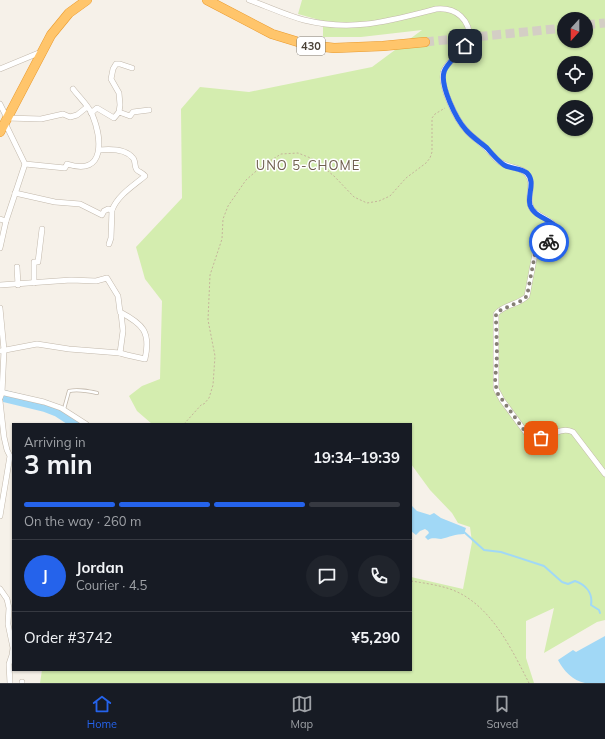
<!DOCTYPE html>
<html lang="en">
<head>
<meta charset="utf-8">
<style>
	:root { --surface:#171b24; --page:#20242c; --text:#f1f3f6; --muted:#9ea1a6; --line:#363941; --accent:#2563eb }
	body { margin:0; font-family:Mulish,sans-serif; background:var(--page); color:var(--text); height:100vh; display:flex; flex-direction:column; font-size:15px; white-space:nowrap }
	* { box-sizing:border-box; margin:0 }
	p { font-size:13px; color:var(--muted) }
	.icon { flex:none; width:22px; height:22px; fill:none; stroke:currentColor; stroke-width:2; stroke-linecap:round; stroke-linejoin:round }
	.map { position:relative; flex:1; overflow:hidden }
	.side { position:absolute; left:12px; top:423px; width:400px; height:248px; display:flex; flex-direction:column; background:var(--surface); border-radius:0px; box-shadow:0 1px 3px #0004 }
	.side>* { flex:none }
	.needle { width:26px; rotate:201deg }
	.fabs { position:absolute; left:557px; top:12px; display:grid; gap:8px }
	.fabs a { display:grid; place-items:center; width:36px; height:36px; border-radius:50%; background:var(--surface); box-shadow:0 1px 3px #0004; font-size:20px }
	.pin { position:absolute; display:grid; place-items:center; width:34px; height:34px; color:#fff; margin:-17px; border-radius:8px; box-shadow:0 2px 6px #0006 }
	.courier { position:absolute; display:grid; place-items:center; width:40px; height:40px; margin:-20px; border:3px solid #2563eb; border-radius:50%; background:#fff; color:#222; box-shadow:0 1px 5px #0007 }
	.overview em { font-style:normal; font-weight:700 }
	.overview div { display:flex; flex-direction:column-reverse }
	.overview { display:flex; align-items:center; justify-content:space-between; height:68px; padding:0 12px }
	h1 { font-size:26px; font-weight:700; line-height:30px }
	.bar { display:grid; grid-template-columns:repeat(4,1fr); gap:6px 4px; align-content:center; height:48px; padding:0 12px }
	.bar i { height:5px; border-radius:3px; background:var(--line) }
	.bar .active { background:var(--accent) }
	.bar p { grid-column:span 4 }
	.line { display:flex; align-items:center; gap:10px; padding:0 12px; border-top:1px solid var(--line) }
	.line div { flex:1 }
	.round { display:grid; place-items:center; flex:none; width:42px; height:42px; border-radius:21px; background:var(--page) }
	.menu { display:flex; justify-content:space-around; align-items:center; height:56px; border-top:1px solid var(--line); background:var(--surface); font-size:11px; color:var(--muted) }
	.menu a { display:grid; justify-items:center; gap:2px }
	.menu .active { color:var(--accent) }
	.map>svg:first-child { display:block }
	.green { fill:#d4edaf; fill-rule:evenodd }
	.water { fill:#a1d8f6 }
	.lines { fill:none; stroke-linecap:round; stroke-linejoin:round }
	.stream { stroke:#a1d8f6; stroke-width:2 }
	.river { stroke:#a1d8f6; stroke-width:12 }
	.highway-tunnel { stroke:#d4cec5; stroke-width:9; stroke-dasharray:9 4.5; stroke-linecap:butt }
	.lane-casing { stroke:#c2b8ab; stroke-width:4 }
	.street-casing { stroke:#c2b8ab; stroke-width:6 }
	.highway-casing { stroke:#ea9b2f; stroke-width:10 }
	.path { stroke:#c5b49b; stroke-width:1; stroke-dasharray:2 2; stroke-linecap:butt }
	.lane { stroke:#fff; stroke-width:2.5 }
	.street { stroke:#fff; stroke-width:5 }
	.highway { stroke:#ffc56b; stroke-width:9 }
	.done { stroke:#867f75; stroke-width:4; stroke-dasharray:0 7.2 }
	.route { stroke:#2563eb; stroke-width:5 }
	.labels { text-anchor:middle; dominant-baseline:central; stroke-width:3; stroke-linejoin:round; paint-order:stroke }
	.shield { fill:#fff; stroke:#807a72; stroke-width:1 }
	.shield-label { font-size:11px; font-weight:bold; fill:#4a4136 }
	.neighbourhood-label { font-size:13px; letter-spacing:1px; fill:#6e5f4d; stroke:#fff }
</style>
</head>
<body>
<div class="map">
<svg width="605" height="683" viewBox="0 0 605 683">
	<rect width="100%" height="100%" fill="#f6f1e9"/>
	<path class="green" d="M 302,0 L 605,0 L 605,620 L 597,622 L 544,653 L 554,608 L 526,621 L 526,658 L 534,683 L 40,683 L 42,670 L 411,670 L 411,577 L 463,589 L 472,542 L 470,527 L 458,523 L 452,513 L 430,490 L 411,464 L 411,424 L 152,424 L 137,411 L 129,396 L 142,386 L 160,379 L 162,301 L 145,279 L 136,247 L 182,198 L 181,109 L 200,87 L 249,92 L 372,67 L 422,30 L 361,37 L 323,37 L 323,21 L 298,14 ZM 564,19 L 586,19 L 586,41 L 564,41 ZM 564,63 L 586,63 L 586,85 L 564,85 ZM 564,107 L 586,107 L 586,129 L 564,129 Z"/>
	<g class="water">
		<path d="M 411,505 L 417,511 L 430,515 L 434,513 L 441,518 L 466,528 L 464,534 C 456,534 449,537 441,539 C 436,539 433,537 428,540 L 425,537 L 429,533 L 428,531 L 425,529 L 420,531 L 416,535 L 411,531 Z"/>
		<path d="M 605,636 L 605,683 C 599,683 591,683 585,683 C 573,681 563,670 558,660 L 573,650 L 576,652 Z"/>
	</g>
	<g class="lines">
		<path class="stream" d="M 464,532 L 484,550 L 501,552 L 544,566 L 562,582 L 568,584 L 575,581 C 586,585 593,593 591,605 L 599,610 L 600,613"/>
		<polyline class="river" points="0,395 45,406 58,411 78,424"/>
		<g class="highway-tunnel">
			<polyline points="586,25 605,23"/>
			<polyline points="425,42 564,28"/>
		</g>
		<defs>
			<path id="lane" d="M 64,409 L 69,391 C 79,389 88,391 97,393"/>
			<g id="street">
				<path d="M 249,0 C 267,6 285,15 304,20 C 353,32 389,21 436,9 C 457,7 470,20 470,40 C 464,49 448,62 444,70 C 438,84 457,121 467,131 C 472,137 479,141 485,147 C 490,151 494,158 500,162 C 508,168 522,167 527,174 C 536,184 525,198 532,209 C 538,218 566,223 554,238 C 548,245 540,248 535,254 L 527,296 C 519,305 504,304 496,314 L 496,389 L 502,400 L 527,434 C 544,448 555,424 573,432 L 605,474"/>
				<polyline points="0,69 41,52"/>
				<polyline points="0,104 7,118 41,119 63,114 70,117 77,115 87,107"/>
				<polyline points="119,112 120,105 119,93 111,79 113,69 116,64 120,64 132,68"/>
				<polyline points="91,113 97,108 114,118 119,112 130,116 133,112 149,110"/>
				<path d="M 5,123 L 25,164 L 65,168 L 67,164 C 106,177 102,138 92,114 C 88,105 79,97 73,89"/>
				<path d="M 99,150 C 109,149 126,149 133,158 C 136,161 134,167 137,170 C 139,172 143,173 145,176 C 133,186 118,195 112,210 L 111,238 L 109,244"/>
				<polyline points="15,193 55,202 80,204 102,215 104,211 108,209 112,210"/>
				<polyline points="0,219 6,221 0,248"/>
				<polyline points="6,221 25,164"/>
				<polyline points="17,267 18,285"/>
				<polyline points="34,283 34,262 38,262 42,229"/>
				<path d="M 0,285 L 71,280 L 96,281 L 107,278 L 118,296 L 120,312 C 143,324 151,332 145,359 L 127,355 L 120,353 L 69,349 L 37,344 L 0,351"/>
				<polyline points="0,308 4,350 2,393 0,398"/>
				<polyline points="120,353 123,331 121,313"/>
				<polyline points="0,392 44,402 61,408 86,424"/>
				<polyline points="0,401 4,437 7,450 10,456 0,516"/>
				<polyline points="0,589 7,599 9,608 8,624 13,648 12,655 9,664 10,683"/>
				<polyline points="22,683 22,682"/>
			</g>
			<g id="highway">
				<polyline points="207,0 272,34 308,45 334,48 383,46 425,42"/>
				<polyline points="0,132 51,35 69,13 87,0"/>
			</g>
		</defs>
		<use href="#lane" class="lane-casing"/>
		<use href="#street" class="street-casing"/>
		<use href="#highway" class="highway-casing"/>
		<g class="path">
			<polyline points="184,424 202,404 204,404 209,398 213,385 215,356 208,320 210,275 222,239 223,219 228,206 246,180 262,166 281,154 298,153 313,159 334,176 354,197 367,203 379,201 390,196 406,178 426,163 430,158 432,152 432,118 435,114 445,108"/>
			<path d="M 411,581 C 424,583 438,585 450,589 C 490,603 511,648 529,683"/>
		</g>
		<use href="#lane" class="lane"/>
		<use href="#street" class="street"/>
		<use href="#highway" class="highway"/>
	</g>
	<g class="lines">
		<polyline class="done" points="541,438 536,439 527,434 498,394 495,383 497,355 496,320 496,314 499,311 523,300 527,296 535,254 538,250 549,242"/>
		<path class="route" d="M 465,46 C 460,52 446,64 444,72 C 440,86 456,119 466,130 C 472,137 480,142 487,148 C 492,154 497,160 504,165 C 511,169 521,168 527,173 C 536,182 527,195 530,205 C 534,217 548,218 555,226 L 556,235 L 549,242"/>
	</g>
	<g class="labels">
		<rect class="shield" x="297" y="37" width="28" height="18" rx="3"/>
		<g class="shield-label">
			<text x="311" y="46">430</text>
		</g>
		<g class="neighbourhood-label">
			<text x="308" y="165">UNO 5-CHOME</text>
		</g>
	</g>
</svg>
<div class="fabs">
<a><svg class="needle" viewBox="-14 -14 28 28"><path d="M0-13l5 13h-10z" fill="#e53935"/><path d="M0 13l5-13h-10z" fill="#9ea1a6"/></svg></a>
<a><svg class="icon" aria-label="locate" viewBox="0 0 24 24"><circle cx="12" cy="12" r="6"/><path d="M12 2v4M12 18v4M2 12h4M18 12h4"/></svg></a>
<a><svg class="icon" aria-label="layers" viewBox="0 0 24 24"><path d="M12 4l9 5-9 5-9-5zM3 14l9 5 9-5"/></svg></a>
</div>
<div class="pin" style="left:541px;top:438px;background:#ea580c"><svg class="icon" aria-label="bag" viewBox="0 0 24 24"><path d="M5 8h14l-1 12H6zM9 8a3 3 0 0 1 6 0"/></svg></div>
<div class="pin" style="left:465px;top:46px;background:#1f2937"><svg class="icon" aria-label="home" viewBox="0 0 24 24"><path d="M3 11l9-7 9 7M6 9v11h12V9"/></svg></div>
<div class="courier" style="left:549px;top:242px"><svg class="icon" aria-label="bike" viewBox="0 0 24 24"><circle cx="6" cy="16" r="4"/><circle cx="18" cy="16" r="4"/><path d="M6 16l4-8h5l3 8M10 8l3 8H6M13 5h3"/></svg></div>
<section class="side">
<div class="overview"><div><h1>3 min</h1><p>Arriving in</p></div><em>19:34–19:39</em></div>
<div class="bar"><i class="active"></i><i class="active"></i><i class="active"></i><i></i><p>On the way · 260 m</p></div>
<div class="line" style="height:72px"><b class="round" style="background:var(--accent);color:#fff">J</b><div><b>Jordan</b><p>Courier · 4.5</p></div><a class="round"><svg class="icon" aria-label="chat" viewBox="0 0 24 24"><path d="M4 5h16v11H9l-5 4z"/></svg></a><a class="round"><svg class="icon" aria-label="phone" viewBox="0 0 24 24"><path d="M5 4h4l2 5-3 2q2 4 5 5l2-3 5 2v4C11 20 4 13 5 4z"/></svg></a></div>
<div class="line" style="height:52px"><div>Order #3742</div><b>¥5,290</b></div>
</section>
</div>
<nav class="menu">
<a class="active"><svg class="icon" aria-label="home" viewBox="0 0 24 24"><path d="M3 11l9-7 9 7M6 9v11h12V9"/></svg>Home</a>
<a><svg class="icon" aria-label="map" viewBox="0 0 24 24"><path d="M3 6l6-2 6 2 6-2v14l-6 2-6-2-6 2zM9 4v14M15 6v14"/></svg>Map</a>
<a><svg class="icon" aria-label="saved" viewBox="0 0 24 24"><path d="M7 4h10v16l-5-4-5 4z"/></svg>Saved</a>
</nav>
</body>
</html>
